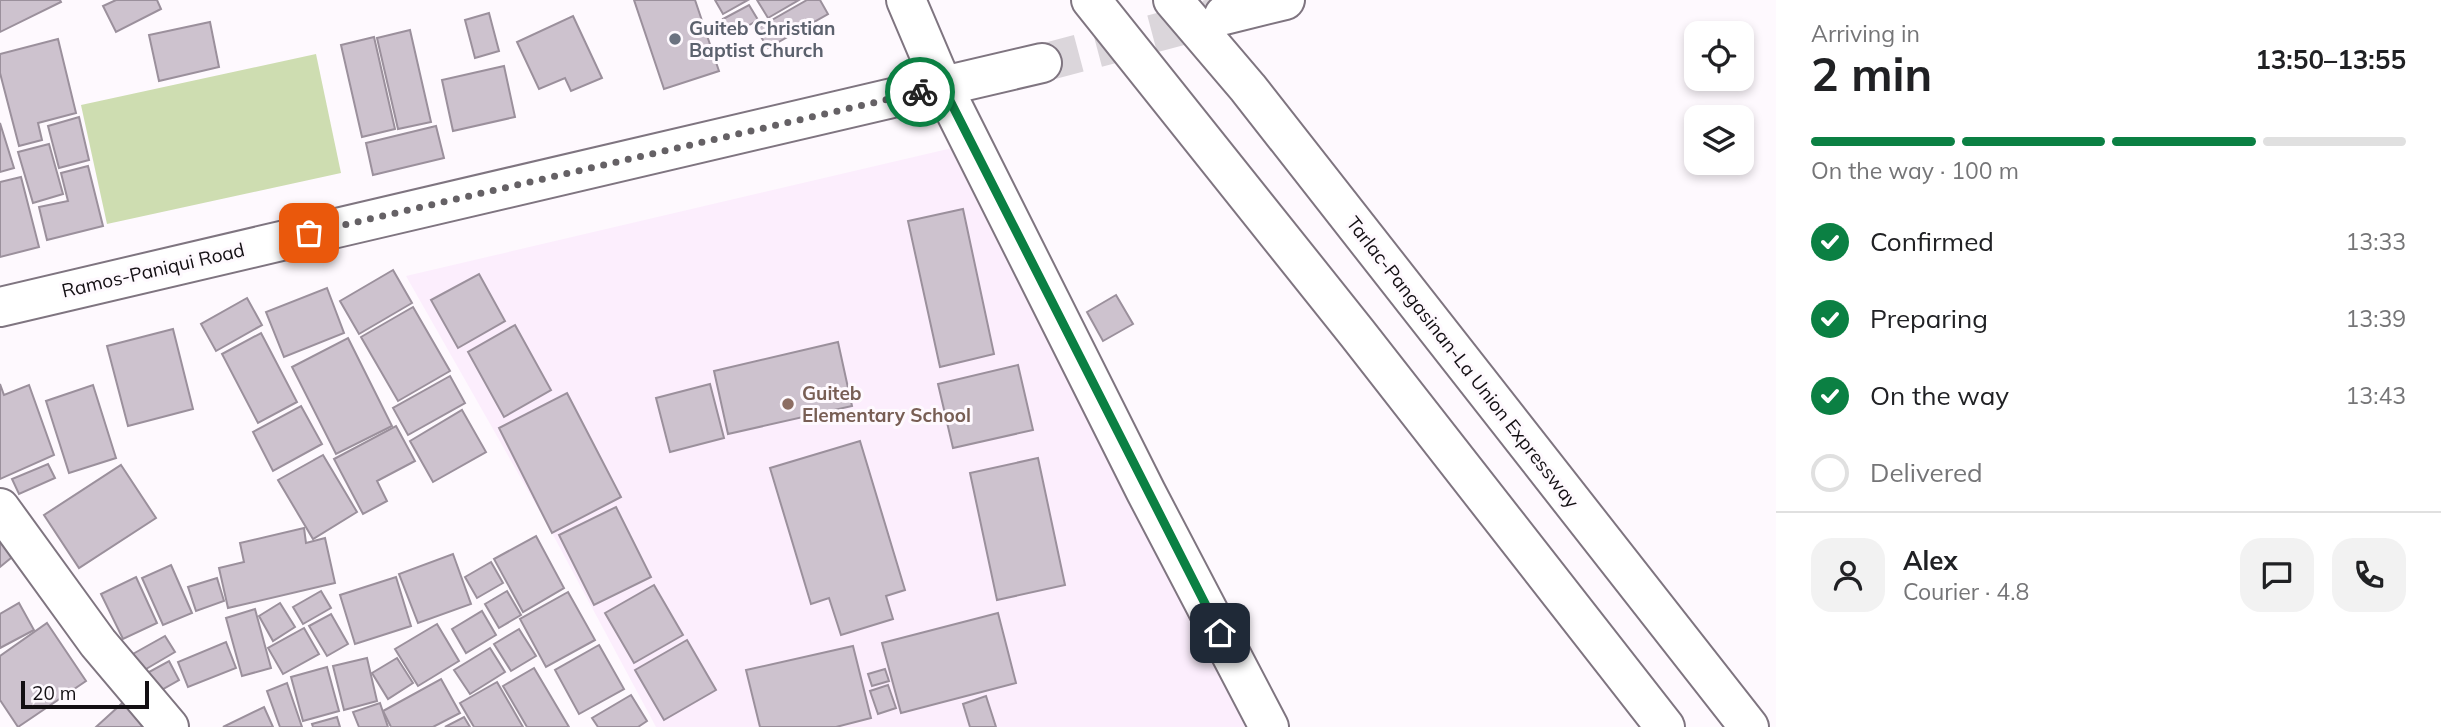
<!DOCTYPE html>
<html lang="en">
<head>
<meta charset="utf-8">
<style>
	:root { --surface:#fff; --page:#f2f2f2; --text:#202124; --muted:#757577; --line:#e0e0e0; --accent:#0b8043 }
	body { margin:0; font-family:Mulish,sans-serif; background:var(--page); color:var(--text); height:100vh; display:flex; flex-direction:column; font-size:26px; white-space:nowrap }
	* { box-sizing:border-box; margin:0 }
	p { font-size:23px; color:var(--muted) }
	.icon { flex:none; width:38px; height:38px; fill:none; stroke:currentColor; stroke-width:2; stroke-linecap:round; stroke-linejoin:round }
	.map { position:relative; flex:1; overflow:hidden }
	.side { display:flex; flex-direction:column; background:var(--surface); width:665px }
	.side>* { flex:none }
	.controls { position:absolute; left:1684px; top:21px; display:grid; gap:14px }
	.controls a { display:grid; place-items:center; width:70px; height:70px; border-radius:14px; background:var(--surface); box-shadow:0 4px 10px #0003; font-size:35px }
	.scale { position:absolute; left:21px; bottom:18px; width:128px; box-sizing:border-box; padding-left:7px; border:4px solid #130f13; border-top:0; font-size:19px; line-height:24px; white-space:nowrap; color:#130f13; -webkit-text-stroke:5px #fef9fe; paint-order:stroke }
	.pin { position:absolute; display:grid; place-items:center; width:60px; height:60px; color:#fff; margin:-30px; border-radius:14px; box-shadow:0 4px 10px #0006 }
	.courier { position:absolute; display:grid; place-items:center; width:70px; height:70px; margin:-35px; border:5px solid #0b8043; border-radius:50%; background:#fff; color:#222; box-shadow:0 2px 9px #0007 }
	.head em { font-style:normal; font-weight:700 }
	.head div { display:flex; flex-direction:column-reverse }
	.head { display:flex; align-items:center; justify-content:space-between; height:119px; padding:0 35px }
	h1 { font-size:46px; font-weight:700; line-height:52px }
	.bar { display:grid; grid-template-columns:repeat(4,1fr); gap:10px 7px; align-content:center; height:84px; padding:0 35px }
	.bar i { height:9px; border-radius:5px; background:var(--line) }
	.bar .active { background:var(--accent) }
	.bar p { grid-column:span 4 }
	.line { display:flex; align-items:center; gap:18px; padding:0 35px; border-top:2px solid var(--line) }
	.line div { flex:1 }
	.round { display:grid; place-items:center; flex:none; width:74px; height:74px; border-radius:21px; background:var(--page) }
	ol { padding:0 35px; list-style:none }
	li { display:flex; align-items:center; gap:21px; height:77px }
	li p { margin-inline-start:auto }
	li .icon { padding:7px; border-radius:50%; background:var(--accent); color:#fff; stroke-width:4 }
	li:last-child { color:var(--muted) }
	li i { width:38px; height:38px; border:4px solid var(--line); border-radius:50% }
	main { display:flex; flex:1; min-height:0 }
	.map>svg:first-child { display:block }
	.built { fill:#fceefd }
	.green { fill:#ceddb1 }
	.building { fill:#cdc2ce; stroke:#9b909c; stroke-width:2 }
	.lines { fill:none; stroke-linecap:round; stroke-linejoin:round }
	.major-tunnel { stroke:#dbd6db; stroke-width:38; stroke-dasharray:38 19; stroke-linecap:butt }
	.minor-casing { stroke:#7f7580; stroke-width:42 }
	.major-casing { stroke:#7f7580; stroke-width:42 }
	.highway-casing { stroke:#7f7580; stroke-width:42 }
	.minor { stroke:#fff; stroke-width:38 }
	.major { stroke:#fff; stroke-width:38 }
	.highway { stroke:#fff; stroke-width:38 }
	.done { stroke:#656165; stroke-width:7; stroke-dasharray:0 12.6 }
	.route { stroke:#0b8043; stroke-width:9 }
	.worship-dot { fill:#6b7280; stroke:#fef9fe; stroke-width:2.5 }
	.education-dot { fill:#8d6e63; stroke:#fef9fe; stroke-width:2.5 }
	.labels { text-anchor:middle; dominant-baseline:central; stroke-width:6; stroke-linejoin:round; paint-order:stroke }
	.worship-label { font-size:19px; font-weight:bold; fill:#5b616d; stroke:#fef9fe; text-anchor:start }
	.street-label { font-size:19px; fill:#130f13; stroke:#fef9fe }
	.education-label { font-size:19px; font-weight:bold; fill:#785e54; stroke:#fef9fe; text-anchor:start }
</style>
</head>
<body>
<main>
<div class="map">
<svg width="1776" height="727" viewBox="0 0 1776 727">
	<rect width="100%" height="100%" fill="#fef9fe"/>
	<polygon class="built" points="965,145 1261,727 656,727 552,533 406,276"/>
	<polygon class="green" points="316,54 341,173 107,224 81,105"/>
	<g class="building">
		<polygon points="0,0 60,0 61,2 0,32"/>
		<polygon points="116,0 157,0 161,9 116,32 103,6"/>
		<polygon points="634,0 695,0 719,71 664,89"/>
		<polygon points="715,0 748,0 723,14"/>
		<polygon points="757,0 799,0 768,18"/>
		<polygon points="807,0 820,0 828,14 768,48 756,29"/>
		<polygon points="749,5 758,20 732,35 723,19"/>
		<polygon points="489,13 499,51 475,58 465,20"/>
		<polygon points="573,16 602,78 571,91 565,78 539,89 517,42"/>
		<polygon points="210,22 219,67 159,81 149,35"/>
		<polygon points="410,30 431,122 398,129 377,38"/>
		<polygon points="374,37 395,129 362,137 341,45"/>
		<polygon points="58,39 76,113 38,123 42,140 19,146 0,73 0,54"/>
		<polygon points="504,66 515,117 453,131 442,80"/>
		<polygon points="79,117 89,160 59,168 48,126"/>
		<polygon points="0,123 14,168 0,172"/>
		<polygon points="436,126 444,158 373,175 366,143"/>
		<polygon points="49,144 63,194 33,203 18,152"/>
		<polygon points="88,166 103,226 47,240 39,207 68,201 61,173"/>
		<polygon points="21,177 39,247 0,257 0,182"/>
		<polygon points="963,209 994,354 940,367 908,221"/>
		<polygon points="393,270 412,303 359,334 340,301"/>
		<polygon points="479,274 505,321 458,348 431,300"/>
		<polygon points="327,288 344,333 284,357 266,312"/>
		<polygon points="1116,295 1133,324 1103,341 1087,312"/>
		<polygon points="247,298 262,325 216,351 201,324"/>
		<polygon points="413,307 450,371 398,401 361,337"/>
		<polygon points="515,325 551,390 504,417 468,352"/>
		<polygon points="173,329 193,409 128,426 107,346"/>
		<polygon points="261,333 297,402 258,423 222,354"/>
		<polygon points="348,338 392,426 336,454 292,367"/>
		<polygon points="838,342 852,406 728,434 714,371"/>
		<polygon points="1018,365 1033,430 953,448 938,384"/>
		<polygon points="450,376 465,403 408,435 393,408"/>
		<polygon points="0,384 4,395 29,385 54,455 0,479"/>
		<polygon points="710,384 724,438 670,452 656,398"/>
		<polygon points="93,385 116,458 69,473 46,401"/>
		<polygon points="567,393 621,497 552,533 499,428"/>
		<polygon points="301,406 322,444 273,471 253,432"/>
		<polygon points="462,410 486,452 433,482 410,441"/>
		<polygon points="396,426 415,461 377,481 387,501 363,514 334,459"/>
		<polygon points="860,441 905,590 886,596 893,619 841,635 829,598 811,604 770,468"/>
		<polygon points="323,455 357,512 313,539 278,480"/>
		<polygon points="1038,458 1065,585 997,600 970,473"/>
		<polygon points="48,464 55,478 19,494 12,479"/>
		<polygon points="121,465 156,518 79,568 44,515"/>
		<polygon points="616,507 651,577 594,605 559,535"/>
		<polygon points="304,528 306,543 325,538 335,583 228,608 219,568 244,562 240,543"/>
		<polygon points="0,531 17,553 0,567"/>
		<polygon points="536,536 564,588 523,612 494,559"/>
		<polygon points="453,554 471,604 418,623 399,574"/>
		<polygon points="491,562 503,583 477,598 465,577"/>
		<polygon points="171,565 192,613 163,625 142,578"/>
		<polygon points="136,577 157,623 123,639 101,594"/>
		<polygon points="396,577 411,626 355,644 340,595"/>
		<polygon points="217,578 224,601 196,611 188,587"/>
		<polygon points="654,585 683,635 634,663 605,613"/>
		<polygon points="321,591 331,608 303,624 293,607"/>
		<polygon points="507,591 521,615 499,628 485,604"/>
		<polygon points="568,592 595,640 546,667 520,619"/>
		<polygon points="19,603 34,630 0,648 0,614"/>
		<polygon points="280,603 295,627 273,641 259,616"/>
		<polygon points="255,609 271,668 242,676 226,618"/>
		<polygon points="482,611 496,635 466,653 452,629"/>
		<polygon points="998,613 1016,683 901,713 882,643"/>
		<polygon points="331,614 348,644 327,656 309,626"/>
		<polygon points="47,623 86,681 18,727 0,700 0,656"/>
		<polygon points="437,624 459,661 418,686 395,649"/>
		<polygon points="304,628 319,654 283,674 268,648"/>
		<polygon points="519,629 536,656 511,671 494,644"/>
		<polygon points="165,636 175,652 141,672 131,655"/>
		<polygon points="687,640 716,690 664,720 635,670"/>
		<polygon points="226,642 236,668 188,687 178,662"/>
		<polygon points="599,645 624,689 579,714 555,670"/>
		<polygon points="853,646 871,718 836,727 760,727 746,670"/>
		<polygon points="490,648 505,672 470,694 454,670"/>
		<polygon points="367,658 377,701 344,710 333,666"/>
		<polygon points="397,658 413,683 388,699 372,673"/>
		<polygon points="169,661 179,680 151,696 140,677"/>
		<polygon points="327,667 339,711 303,721 291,677"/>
		<polygon points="534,668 569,727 527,727 503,686"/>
		<polygon points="885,669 889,681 872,686 868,674"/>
		<polygon points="441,679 460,713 433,727 391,727 383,711"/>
		<polygon points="497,682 523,727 474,727 460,703"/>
		<polygon points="287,683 302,727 280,727 267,691"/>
		<polygon points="888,685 896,708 878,714 870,691"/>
		<polygon points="631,695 647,721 638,727 598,727 592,718"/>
		<polygon points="986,696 996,727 970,727 963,704"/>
		<polygon points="129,697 157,727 96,727"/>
		<polygon points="380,703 388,727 359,727 353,712"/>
		<polygon points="264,707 273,727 223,727"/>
		<polygon points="337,717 340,727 313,727 312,724"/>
		<polygon points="464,717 470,727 445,727"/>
	</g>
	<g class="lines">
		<polyline class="major-tunnel" points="1042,63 1223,15"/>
		<defs>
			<g id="minor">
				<polyline points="906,0 943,87 1146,492 1269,727"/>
				<polyline points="0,508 98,643 169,727"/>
			</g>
			<g id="major">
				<polyline points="1224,15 1285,0"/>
				<path d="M 0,307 C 347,224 696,147 1042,63"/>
			</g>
			<g id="highway">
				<polyline points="1091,0 1357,333 1665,727"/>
				<polyline points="1173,0 1248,88 1749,727"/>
			</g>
		</defs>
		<use href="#minor" class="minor-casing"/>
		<use href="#major" class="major-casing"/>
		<use href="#highway" class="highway-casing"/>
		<use href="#minor" class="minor"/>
		<use href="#major" class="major"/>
		<use href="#highway" class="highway"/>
	</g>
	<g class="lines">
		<polyline class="done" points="309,233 920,92"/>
		<polyline class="route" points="920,92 943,87 1220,633"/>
	</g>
	<circle class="worship-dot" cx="675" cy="39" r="7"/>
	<circle class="education-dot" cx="788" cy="404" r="7"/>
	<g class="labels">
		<g class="worship-label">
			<text x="689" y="28">Guiteb Christian<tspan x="689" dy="22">Baptist Church</tspan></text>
		</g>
		<g class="street-label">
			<text transform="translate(153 270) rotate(-13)">Ramos-Paniqui Road</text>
			<text transform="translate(1463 362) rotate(52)">Tarlac-Pangasinan-La Union Expressway</text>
		</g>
		<g class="education-label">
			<text x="802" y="393">Guiteb<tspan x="802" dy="22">Elementary School</tspan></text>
		</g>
	</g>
</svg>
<div class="controls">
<a><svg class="icon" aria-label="locate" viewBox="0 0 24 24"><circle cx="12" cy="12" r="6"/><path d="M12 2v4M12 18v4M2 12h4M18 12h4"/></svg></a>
<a><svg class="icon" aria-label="layers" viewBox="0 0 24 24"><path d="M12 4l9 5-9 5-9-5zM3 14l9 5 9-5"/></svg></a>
</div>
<div class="scale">20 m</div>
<div class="pin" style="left:309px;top:233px;background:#ea580c"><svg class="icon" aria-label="bag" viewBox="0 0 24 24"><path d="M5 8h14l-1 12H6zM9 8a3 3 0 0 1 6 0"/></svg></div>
<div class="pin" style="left:1220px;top:633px;background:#1f2937"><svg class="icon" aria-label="home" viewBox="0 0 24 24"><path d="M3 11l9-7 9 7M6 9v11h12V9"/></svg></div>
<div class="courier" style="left:920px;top:92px"><svg class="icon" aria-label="bike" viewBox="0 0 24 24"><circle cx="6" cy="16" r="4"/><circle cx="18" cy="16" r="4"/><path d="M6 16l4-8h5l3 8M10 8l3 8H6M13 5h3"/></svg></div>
</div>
<section class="side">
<div class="head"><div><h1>2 min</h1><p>Arriving in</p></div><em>13:50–13:55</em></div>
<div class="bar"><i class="active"></i><i class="active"></i><i class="active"></i><i></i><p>On the way · 100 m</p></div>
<ol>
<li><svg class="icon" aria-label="check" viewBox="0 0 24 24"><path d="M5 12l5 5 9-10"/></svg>Confirmed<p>13:33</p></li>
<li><svg class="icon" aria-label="check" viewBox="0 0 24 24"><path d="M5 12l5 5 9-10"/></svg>Preparing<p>13:39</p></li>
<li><svg class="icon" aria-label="check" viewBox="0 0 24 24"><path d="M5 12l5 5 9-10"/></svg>On the way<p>13:43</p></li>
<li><i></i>Delivered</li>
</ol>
<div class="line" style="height:126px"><a class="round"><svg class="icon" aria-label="person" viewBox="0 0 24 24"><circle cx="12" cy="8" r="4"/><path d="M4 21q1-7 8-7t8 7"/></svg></a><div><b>Alex</b><p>Courier · 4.8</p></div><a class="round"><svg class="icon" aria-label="chat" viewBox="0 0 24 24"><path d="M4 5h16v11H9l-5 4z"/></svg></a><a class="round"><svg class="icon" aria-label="phone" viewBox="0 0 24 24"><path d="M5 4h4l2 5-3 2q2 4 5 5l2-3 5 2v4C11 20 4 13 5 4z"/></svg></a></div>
</section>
</main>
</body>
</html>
